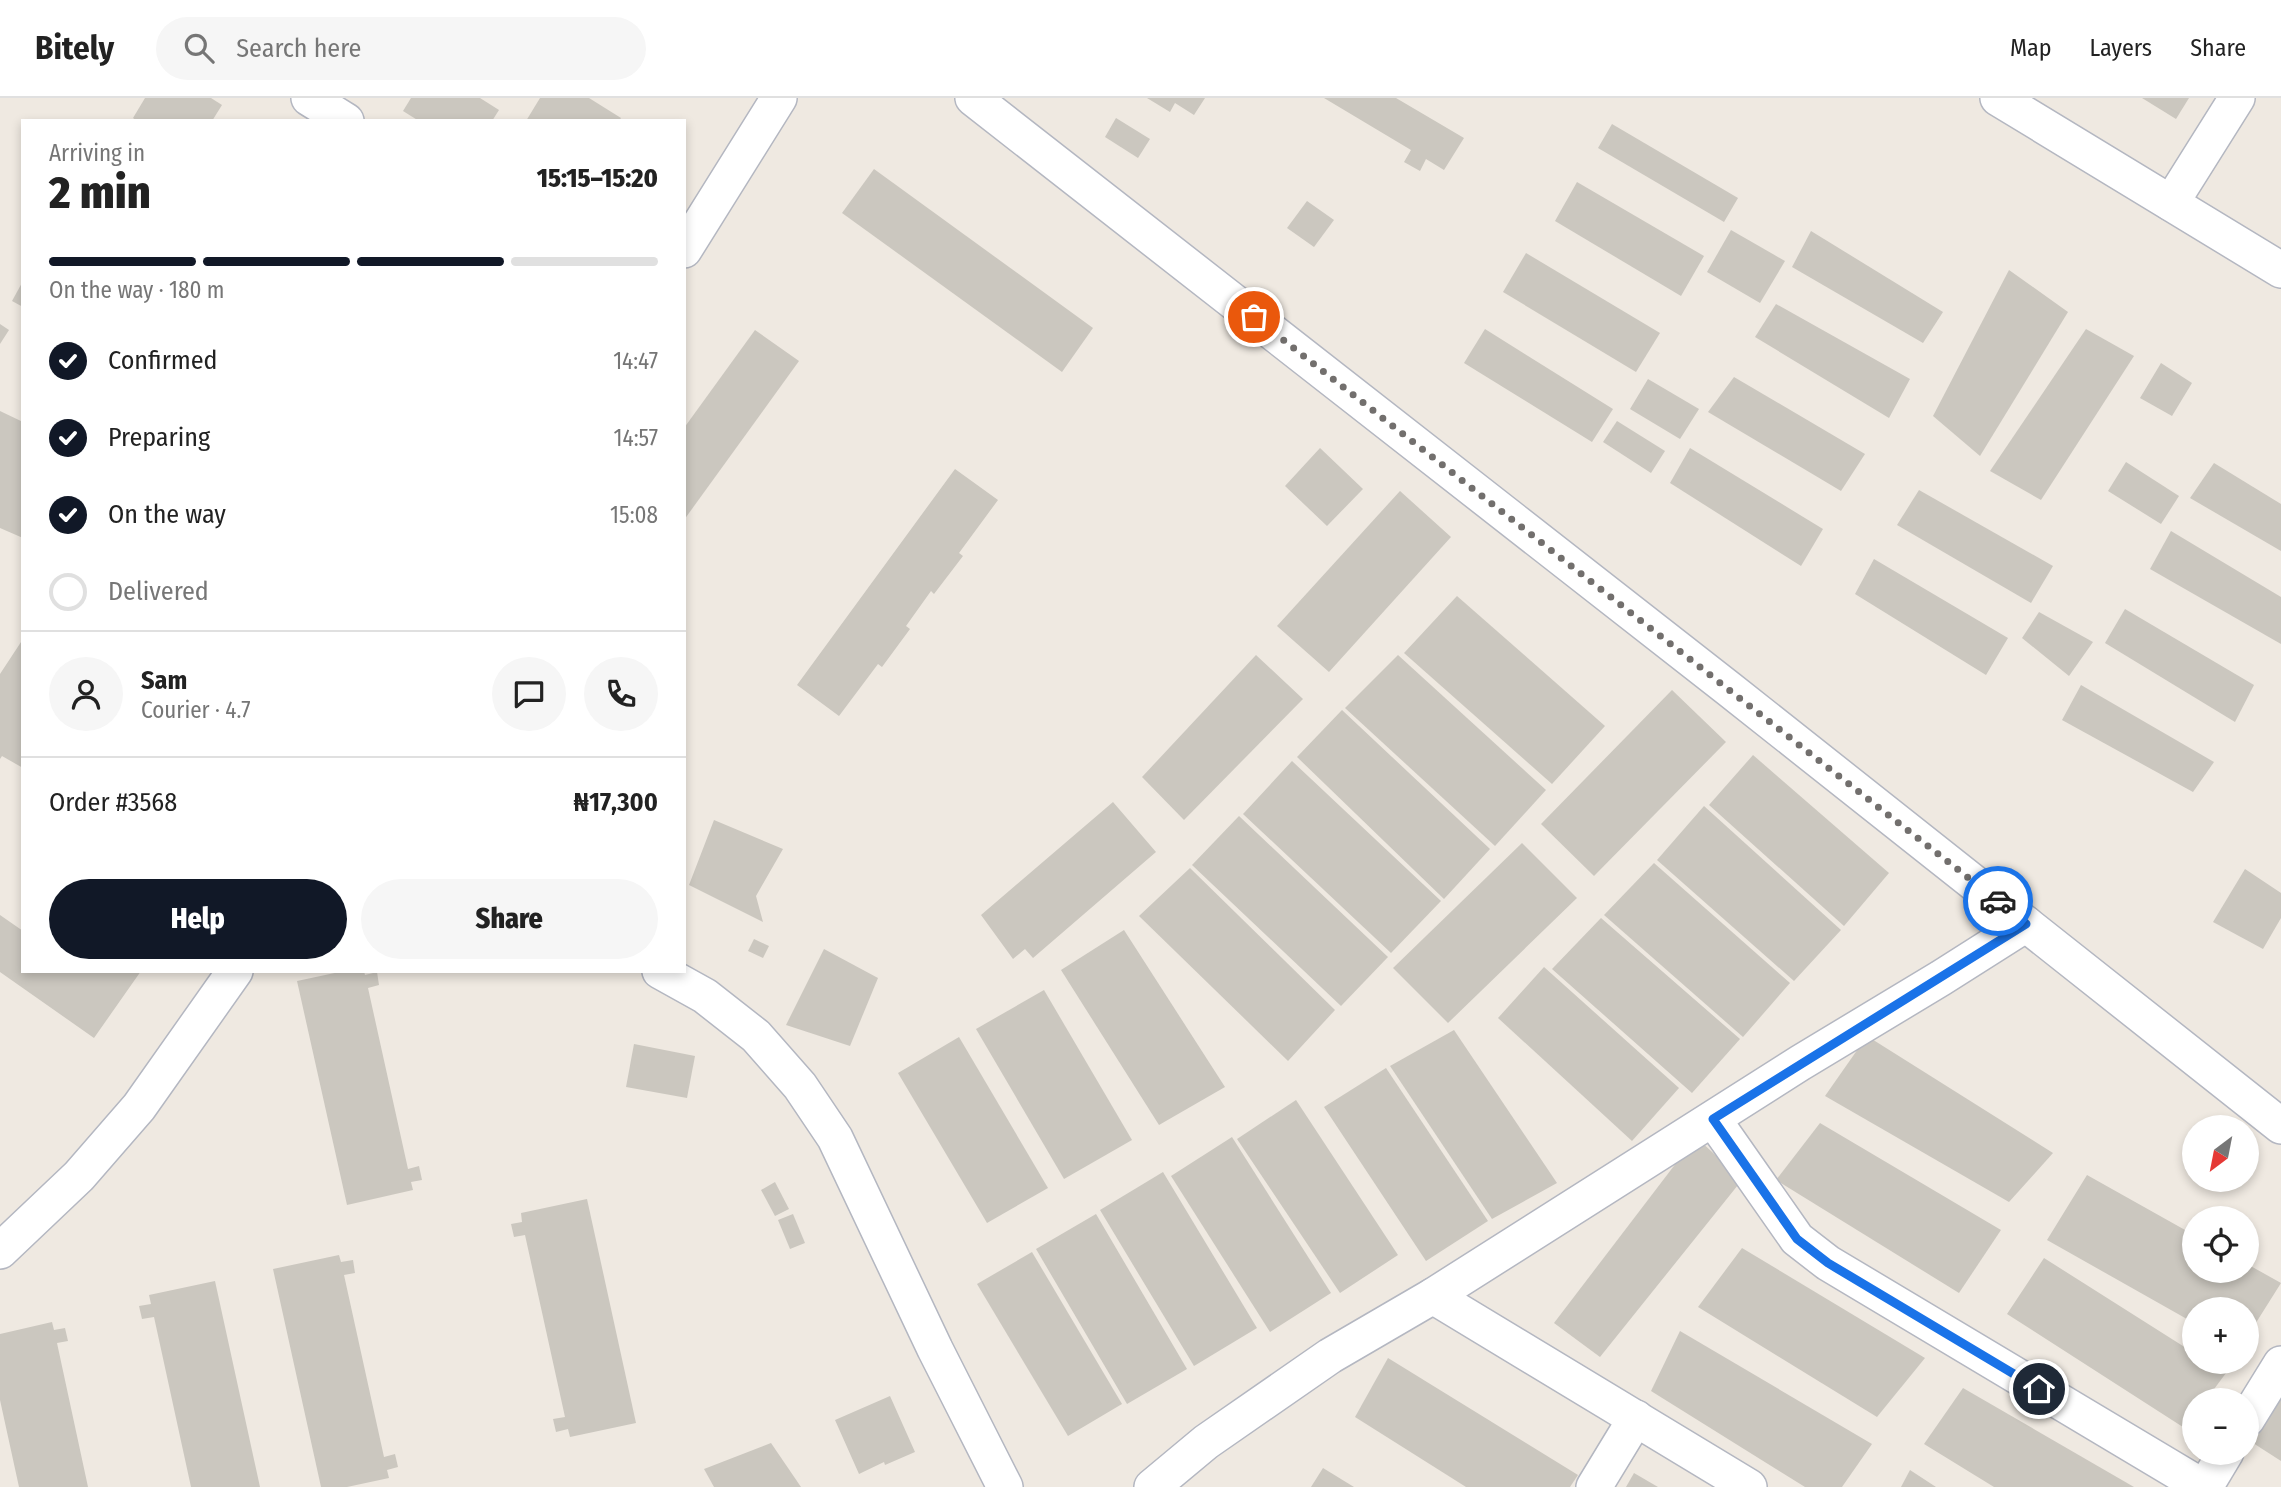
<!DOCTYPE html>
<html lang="en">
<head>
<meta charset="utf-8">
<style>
	:root { --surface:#fff; --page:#f6f6f6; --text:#222; --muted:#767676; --line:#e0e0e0; --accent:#111827 }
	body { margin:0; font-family:"Fira Sans Condensed",sans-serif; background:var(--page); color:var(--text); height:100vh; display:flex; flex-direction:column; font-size:26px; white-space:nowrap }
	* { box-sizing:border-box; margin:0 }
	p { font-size:23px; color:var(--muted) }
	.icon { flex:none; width:38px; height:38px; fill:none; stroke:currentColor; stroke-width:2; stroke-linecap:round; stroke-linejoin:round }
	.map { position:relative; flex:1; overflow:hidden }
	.panel { position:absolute; left:21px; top:21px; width:665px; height:854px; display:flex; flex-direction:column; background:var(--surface); border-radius:0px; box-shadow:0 4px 10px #0003 }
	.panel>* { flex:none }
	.needle { width:46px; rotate:212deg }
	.tools { position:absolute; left:2182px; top:1017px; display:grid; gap:14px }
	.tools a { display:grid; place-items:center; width:77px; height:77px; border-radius:50%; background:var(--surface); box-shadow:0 4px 10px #0003; font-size:35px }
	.pin { position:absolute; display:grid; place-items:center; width:60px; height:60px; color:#fff; margin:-30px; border:4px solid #fff; border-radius:50%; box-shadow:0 2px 7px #0007 }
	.courier { position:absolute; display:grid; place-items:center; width:70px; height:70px; margin:-35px; border:5px solid #1a73e8; border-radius:50%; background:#fff; color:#222; box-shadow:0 2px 9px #0007 }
	.headline em { font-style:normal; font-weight:800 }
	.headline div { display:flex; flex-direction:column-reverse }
	.headline { display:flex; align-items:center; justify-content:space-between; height:119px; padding:0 28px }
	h1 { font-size:46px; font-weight:800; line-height:52px }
	.bar { display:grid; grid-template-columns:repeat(4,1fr); gap:10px 7px; align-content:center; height:84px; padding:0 28px }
	.bar i { height:9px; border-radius:5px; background:var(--line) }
	.bar .selected { background:var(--accent) }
	.bar p { grid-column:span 4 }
	.line { display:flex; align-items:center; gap:18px; padding:0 28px; border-top:2px solid var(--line) }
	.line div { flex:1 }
	.round { display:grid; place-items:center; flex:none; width:74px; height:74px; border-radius:37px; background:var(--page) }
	ol { padding:0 28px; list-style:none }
	li { display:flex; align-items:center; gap:21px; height:77px }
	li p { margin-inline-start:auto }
	li .icon { padding:7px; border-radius:50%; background:var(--accent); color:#fff; stroke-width:4 }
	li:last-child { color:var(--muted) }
	li i { width:38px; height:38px; border:4px solid var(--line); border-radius:50% }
	.button { display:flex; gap:14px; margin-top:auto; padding:14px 28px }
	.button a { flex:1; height:80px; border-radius:42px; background:var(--accent); color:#fff; font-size:28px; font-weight:800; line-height:80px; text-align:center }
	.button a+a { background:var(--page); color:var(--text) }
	header { display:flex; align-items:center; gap:42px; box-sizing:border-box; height:98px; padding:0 35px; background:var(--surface); border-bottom:2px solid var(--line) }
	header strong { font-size:33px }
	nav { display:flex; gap:38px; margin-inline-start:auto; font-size:24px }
	.search { width:490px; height:63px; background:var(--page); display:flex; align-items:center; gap:18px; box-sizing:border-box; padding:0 24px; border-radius:38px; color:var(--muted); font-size:26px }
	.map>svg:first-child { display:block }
	.building { fill:#cbc7bf }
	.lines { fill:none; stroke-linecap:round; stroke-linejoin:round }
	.minor-casing { stroke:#b4b7c1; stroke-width:38 }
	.minor { stroke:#fff; stroke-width:35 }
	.done { stroke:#726f6d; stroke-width:7; stroke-dasharray:0 12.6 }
	.route { stroke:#1a73e8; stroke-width:9 }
</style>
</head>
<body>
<header>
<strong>Bitely</strong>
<div class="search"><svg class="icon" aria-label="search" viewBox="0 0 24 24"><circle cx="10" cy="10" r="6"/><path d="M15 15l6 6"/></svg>Search here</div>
<nav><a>Map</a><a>Layers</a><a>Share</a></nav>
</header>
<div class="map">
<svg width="2281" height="1389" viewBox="0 0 2281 1389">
	<rect width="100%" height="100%" fill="#efe9e1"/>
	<g class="building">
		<polygon points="145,0 211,0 222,7 212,23 137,23 133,20"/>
		<polygon points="411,0 480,0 499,12 492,23 419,23 403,13"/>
		<polygon points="540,0 589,0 621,20 619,23 526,23"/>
		<polygon points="1147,0 1205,0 1194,17 1175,5 1170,14"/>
		<polygon points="1324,0 1396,0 1464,40 1444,72 1426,61 1420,73 1404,64 1411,52"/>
		<polygon points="2142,0 2189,0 2176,21"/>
		<polygon points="1116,20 1150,41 1138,60 1105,39"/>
		<polygon points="1612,26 1738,100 1724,124 1598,50"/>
		<polygon points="874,71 1093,230 1062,274 842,115"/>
		<polygon points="1577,84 1704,158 1681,198 1555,123"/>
		<polygon points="1307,103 1334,122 1314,149 1287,130"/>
		<polygon points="1731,132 1785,163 1760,205 1707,174"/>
		<polygon points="1811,133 1943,214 1923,245 1792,169"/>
		<polygon points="1526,155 1660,235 1636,274 1503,194"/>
		<polygon points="2009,172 2068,214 1980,358 1933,318"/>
		<polygon points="23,183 23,209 12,203"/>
		<polygon points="1776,206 1910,281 1889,320 1755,239"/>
		<polygon points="0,226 9,232 0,246"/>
		<polygon points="1485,231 1613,311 1592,344 1464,265"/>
		<polygon points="2086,231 2134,258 2041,402 1990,373"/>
		<polygon points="755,232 799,263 684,422 684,330"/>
		<polygon points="2161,265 2192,285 2172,318 2140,300"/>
		<polygon points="1734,279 1865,356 1841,393 1708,314"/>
		<polygon points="1648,281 1699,311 1680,341 1630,311"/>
		<polygon points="0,313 23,324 23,440 0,430"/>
		<polygon points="1617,323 1665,353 1651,375 1603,344"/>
		<polygon points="1320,350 1363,391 1327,428 1285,388"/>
		<polygon points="1690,350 1823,431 1801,468 1670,385"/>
		<polygon points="2126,364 2179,398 2161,426 2108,393"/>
		<polygon points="2214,365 2281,406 2281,453 2190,400"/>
		<polygon points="955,371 998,402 959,455 963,458 934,496 931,493 906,528 910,531 882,569 878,566 839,618 797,587"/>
		<polygon points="1919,392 2053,468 2031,505 1897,427"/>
		<polygon points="1400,393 1451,439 1329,574 1277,528"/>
		<polygon points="2171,433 2281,499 2281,546 2150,471"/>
		<polygon points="1874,461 2008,540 1986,577 1855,496"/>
		<polygon points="1457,498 1605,628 1552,686 1404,555"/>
		<polygon points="2125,511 2254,587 2235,624 2105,545"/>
		<polygon points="2039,514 2093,544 2069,578 2022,540"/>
		<polygon points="23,541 23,670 2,658 0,661 0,576"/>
		<polygon points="1256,557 1303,601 1184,722 1142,679"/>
		<polygon points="1398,557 1546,692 1495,748 1345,610"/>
		<polygon points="2081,587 2214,664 2193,694 2062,622"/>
		<polygon points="1672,592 1726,644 1594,778 1541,726"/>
		<polygon points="1342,612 1490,751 1444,801 1297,659"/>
		<polygon points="1753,657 1889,775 1844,828 1709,707"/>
		<polygon points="1292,663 1441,803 1391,855 1243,716"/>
		<polygon points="1113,704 1156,754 1033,860 1025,851 1013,861 981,817"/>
		<polygon points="1704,708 1841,832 1794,883 1657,762"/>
		<polygon points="1239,718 1388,859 1341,908 1192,767"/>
		<polygon points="714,722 783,751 756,798 763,824 689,787"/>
		<polygon points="1522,745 1577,800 1448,925 1393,870"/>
		<polygon points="1654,765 1790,885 1743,939 1604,817"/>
		<polygon points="1190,770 1335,912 1288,963 1139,818"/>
		<polygon points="2245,771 2281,795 2281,820 2263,851 2213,824"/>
		<polygon points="0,817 23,833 23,873 141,873 94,940 0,874"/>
		<polygon points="1601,820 1740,941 1692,995 1552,871"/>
		<polygon points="1124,832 1225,989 1159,1027 1061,872"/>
		<polygon points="754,841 769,848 763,860 748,853"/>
		<polygon points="824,851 878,880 850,948 786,927"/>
		<polygon points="1544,869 1679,990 1632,1043 1498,920"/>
		<polygon points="344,873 364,873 365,877 377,874 379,887 368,890 408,1071 419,1068 422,1082 411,1084 413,1092 347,1107 297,883"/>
		<polygon points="1044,892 1132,1042 1064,1081 976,931"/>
		<polygon points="1454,932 1557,1085 1492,1121 1390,968"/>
		<polygon points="1867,938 2053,1055 2009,1104 1825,998"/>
		<polygon points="959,939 1048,1090 987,1125 898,975"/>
		<polygon points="634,946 695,958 687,1000 626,989"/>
		<polygon points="1386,970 1488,1123 1426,1163 1324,1009"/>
		<polygon points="1296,1002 1398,1157 1340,1195 1237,1041"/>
		<polygon points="1820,1025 2001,1132 1959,1195 1776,1082"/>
		<polygon points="1232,1039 1331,1195 1270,1234 1171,1078"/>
		<polygon points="1696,1039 1742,1082 1600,1259 1554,1225"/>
		<polygon points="1163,1074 1257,1230 1194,1268 1100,1112"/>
		<polygon points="2087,1077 2194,1137 2194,1172 2247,1172 2247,1166 2281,1185 2247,1239 2247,1211 2194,1211 2194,1225 2047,1142"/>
		<polygon points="775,1084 789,1111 775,1118 761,1092"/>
		<polygon points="587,1101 636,1325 570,1339 568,1331 556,1334 553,1321 565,1319 525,1137 514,1139 511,1126 522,1124 521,1115"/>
		<polygon points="793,1116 805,1145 790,1151 778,1122"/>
		<polygon points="1096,1116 1187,1271 1127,1306 1036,1151"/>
		<polygon points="1742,1150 1925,1260 1877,1319 1698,1209"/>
		<polygon points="1032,1154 1122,1306 1068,1338 977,1186"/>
		<polygon points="339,1157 341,1164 353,1162 355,1175 344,1177 384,1359 395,1356 398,1369 387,1372 389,1380 347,1389 321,1389 273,1171"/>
		<polygon points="2044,1160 2194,1255 2194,1264 2208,1264 2226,1275 2206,1302 2194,1302 2194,1318 2186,1331 2007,1216"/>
		<polygon points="215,1183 260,1389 191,1389 154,1219 142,1221 139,1208 151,1206 149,1197"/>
		<polygon points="52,1224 54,1232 65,1230 68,1243 57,1245 88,1389 19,1389 0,1302 0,1236"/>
		<polygon points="1680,1233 1872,1346 1842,1389 1805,1389 1651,1293"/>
		<polygon points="1388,1260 1578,1377 1570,1389 1466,1389 1355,1319"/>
		<polygon points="1963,1290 2134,1389 1994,1389 1924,1346"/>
		<polygon points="890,1298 915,1354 885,1367 884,1364 859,1376 835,1322"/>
		<polygon points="2281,1300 2281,1363 2253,1345"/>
		<polygon points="771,1345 801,1389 714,1389 704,1371"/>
		<polygon points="1323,1370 1354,1389 1311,1389"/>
		<polygon points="1910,1372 1936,1389 1901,1389"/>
		<polygon points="1634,1375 1658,1389 1626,1389"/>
	</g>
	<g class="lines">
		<defs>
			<g id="minor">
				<polyline points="309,0 346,23"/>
				<polyline points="973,0 1729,591 2281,1028"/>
				<polyline points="1998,0 2281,172"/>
				<polyline points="2171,105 2237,0"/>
				<polyline points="684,152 779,0"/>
				<polyline points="660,873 705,898 756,938 800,988 835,1040 935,1251 1005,1389"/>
				<polyline points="1713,1021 1797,1141 1828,1165 2203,1389"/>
				<polyline points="0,1153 79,1078 139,1009 235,873"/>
				<polyline points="1433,1198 1749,1389"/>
				<polyline points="2247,1321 2281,1266"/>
				<polyline points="1152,1389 1206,1344 1330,1258 1433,1198 1800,965 1941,880 2026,826"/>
				<polyline points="1594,1389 1636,1320"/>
				<polyline points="2205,1389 2226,1354"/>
			</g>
		</defs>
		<use href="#minor" class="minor-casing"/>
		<use href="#minor" class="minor"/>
	</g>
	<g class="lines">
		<polyline class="done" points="1254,219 1998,803"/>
		<polyline class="route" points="1998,803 2026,826 1713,1021 1797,1141 1828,1165 2039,1291"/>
	</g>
</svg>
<div class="tools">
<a><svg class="needle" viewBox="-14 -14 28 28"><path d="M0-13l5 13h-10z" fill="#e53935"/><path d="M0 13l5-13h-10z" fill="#767676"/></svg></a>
<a><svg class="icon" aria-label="locate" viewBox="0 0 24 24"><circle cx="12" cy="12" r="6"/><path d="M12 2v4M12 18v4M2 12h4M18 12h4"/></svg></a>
<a>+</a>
<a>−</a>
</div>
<div class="pin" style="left:1254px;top:219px;background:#ea580c"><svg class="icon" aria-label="bag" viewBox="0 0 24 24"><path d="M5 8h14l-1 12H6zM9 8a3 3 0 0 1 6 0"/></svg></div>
<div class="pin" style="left:2039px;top:1291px;background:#1f2937"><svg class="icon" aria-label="home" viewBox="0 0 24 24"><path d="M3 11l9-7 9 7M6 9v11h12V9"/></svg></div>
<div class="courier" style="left:1998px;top:803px"><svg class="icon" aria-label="car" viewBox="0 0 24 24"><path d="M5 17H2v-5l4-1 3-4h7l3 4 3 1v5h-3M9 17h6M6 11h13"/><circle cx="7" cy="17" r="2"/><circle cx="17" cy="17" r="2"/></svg></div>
<section class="panel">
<div class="headline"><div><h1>2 min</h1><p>Arriving in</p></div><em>15:15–15:20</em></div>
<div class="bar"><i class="selected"></i><i class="selected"></i><i class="selected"></i><i></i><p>On the way · 180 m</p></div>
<ol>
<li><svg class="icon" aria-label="check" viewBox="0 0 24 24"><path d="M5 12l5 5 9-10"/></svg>Confirmed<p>14:47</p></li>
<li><svg class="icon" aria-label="check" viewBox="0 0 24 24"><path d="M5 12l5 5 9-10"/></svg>Preparing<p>14:57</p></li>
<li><svg class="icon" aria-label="check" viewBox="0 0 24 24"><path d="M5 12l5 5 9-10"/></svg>On the way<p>15:08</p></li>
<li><i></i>Delivered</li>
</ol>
<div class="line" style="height:126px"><a class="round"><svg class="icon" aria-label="person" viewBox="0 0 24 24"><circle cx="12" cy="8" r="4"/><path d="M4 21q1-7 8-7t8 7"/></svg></a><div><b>Sam</b><p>Courier · 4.7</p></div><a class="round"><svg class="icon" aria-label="chat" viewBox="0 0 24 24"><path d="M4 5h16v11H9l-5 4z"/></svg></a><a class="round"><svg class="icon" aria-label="phone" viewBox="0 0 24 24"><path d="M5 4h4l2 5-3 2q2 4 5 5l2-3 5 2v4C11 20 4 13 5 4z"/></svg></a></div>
<div class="line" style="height:91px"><div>Order #3568</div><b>₦17,300</b></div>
<div class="button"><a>Help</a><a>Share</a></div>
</section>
</div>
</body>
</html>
